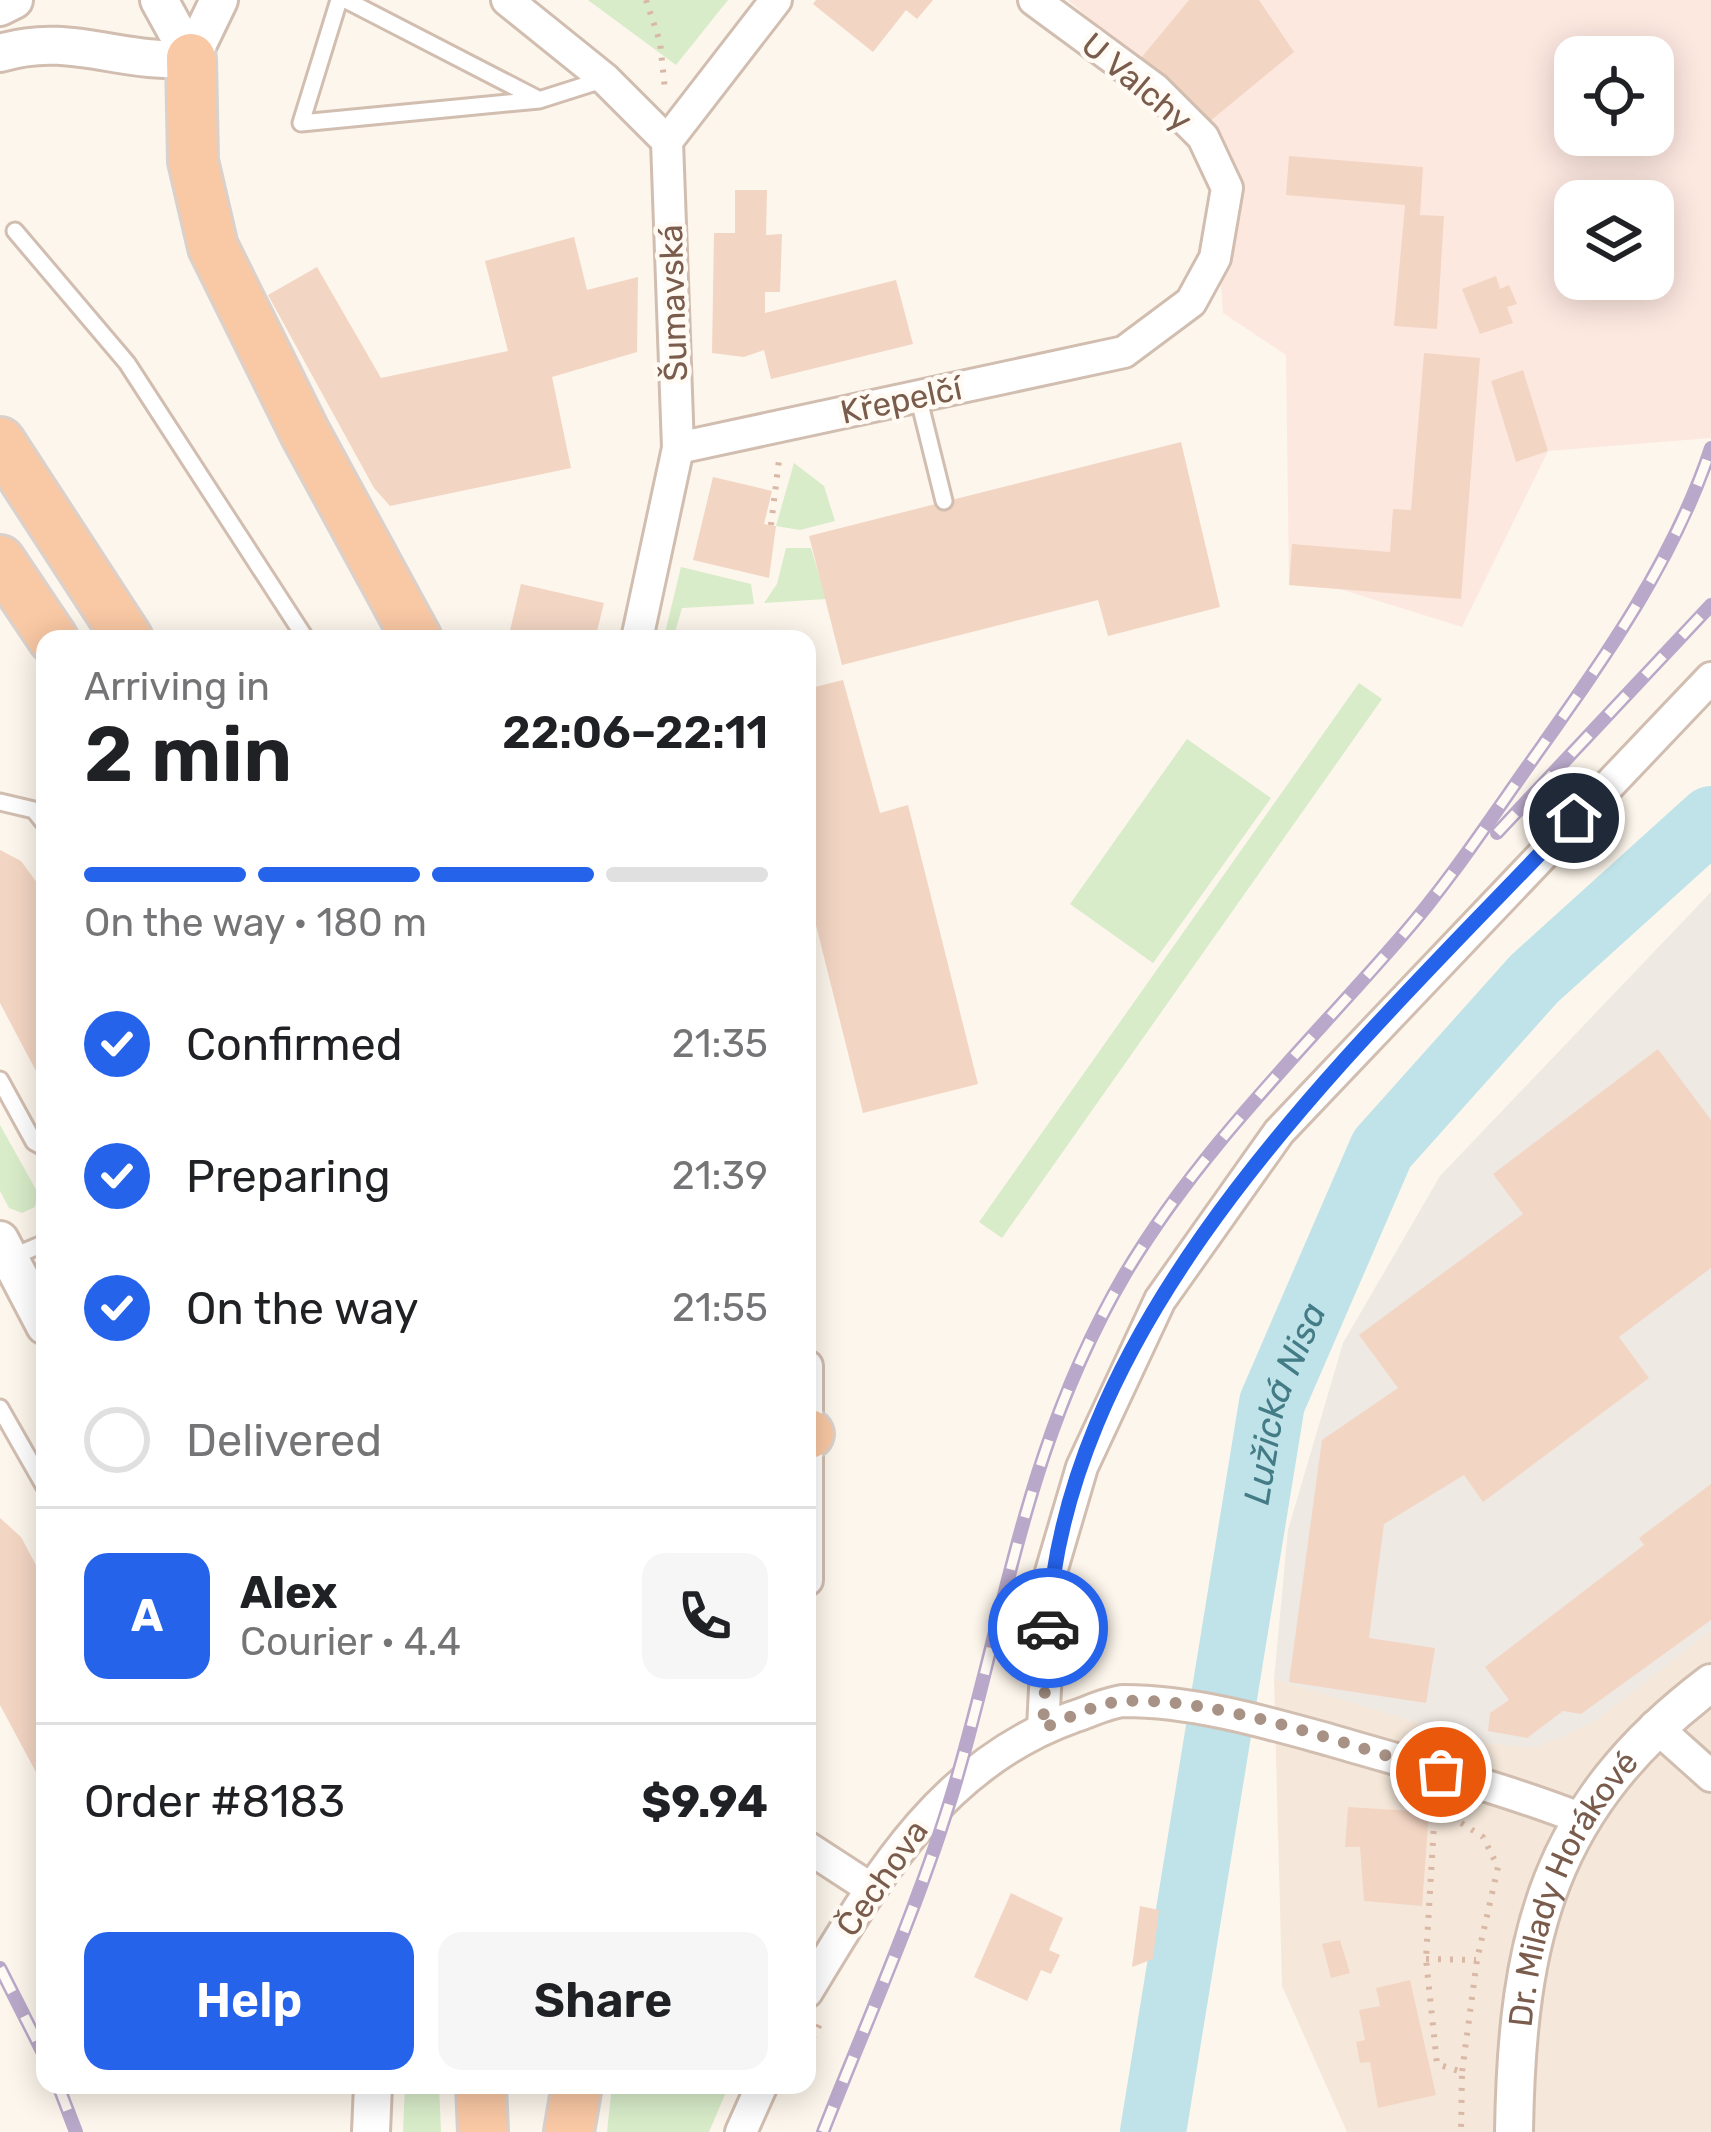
<!DOCTYPE html>
<html lang="en">
<head>
<meta charset="utf-8">
<style>
	:root { --surface:#fff; --page:#f6f6f6; --text:#202124; --muted:#757577; --line:#e0e0e0; --accent:#2563eb }
	body { margin:0; font-family:Rubik,sans-serif; background:var(--page); color:var(--text); height:100vh; display:flex; flex-direction:column; font-size:45px; white-space:nowrap }
	* { box-sizing:border-box; margin:0 }
	p { font-size:39px; color:var(--muted) }
	.icon { flex:none; width:66px; height:66px; fill:none; stroke:currentColor; stroke-width:2; stroke-linecap:round; stroke-linejoin:round }
	.map { position:relative; flex:1; overflow:hidden }
	.sheet { position:absolute; left:36px; top:630px; width:780px; height:1464px; display:flex; flex-direction:column; background:var(--surface); border-radius:24px; box-shadow:0 6px 30px #0003 }
	.sheet>* { flex:none }
	.fabs { position:absolute; left:1554px; top:36px; display:grid; gap:24px }
	.fabs a { display:grid; place-items:center; width:120px; height:120px; border-radius:24px; background:var(--surface); box-shadow:0 6px 30px #0003; font-size:60px }
	.pin { position:absolute; display:grid; place-items:center; width:102px; height:102px; color:#fff; margin:-51px; border:6px solid #fff; border-radius:50%; box-shadow:0 3px 12px #0007 }
	.courier { position:absolute; display:grid; place-items:center; width:120px; height:120px; margin:-60px; border:9px solid #2563eb; border-radius:50%; background:#fff; color:#222; box-shadow:0 3px 15px #0007 }
	.headline em { font-style:normal; font-weight:600 }
	.headline div { display:flex; flex-direction:column-reverse }
	.headline { display:flex; align-items:center; justify-content:space-between; height:204px; padding:0 48px }
	h1 { font-size:78px; font-weight:600; line-height:90px }
	.bar { display:grid; grid-template-columns:repeat(4,1fr); gap:18px 12px; align-content:center; height:144px; padding:0 48px }
	.bar i { height:15px; border-radius:9px; background:var(--line) }
	.bar .selected { background:var(--accent) }
	.bar p { grid-column:span 4 }
	.line { display:flex; align-items:center; gap:30px; padding:0 48px; border-top:3px solid var(--line) }
	.line div { flex:1 }
	.round { display:grid; place-items:center; flex:none; width:126px; height:126px; border-radius:24px; background:var(--page) }
	ol { padding:0 48px; list-style:none }
	li { display:flex; align-items:center; gap:36px; height:132px }
	li p { margin-inline-start:auto }
	li .icon { padding:12px; border-radius:50%; background:var(--accent); color:#fff; stroke-width:4 }
	li:last-child { color:var(--muted) }
	li i { width:66px; height:66px; border:6px solid var(--line); border-radius:50% }
	.button { display:flex; gap:24px; margin-top:auto; padding:24px 48px }
	.button a { flex:1; height:138px; border-radius:24px; background:var(--accent); color:#fff; font-size:48px; font-weight:600; line-height:138px; text-align:center }
	.button a+a { background:var(--page); color:var(--text) }
	.map>svg:first-child { display:block }
	.residential { fill:#f5e8da }
	.commercial { fill:#fde8e0; fill-rule:evenodd }
	.industrial { fill:#efe9e4 }
	.green { fill:#d8ecc9 }
	.lines { fill:none; stroke-linecap:round; stroke-linejoin:round }
	.river { stroke:#bfe3e8; stroke-width:66 }
	.building { fill:#f3d5c3 }
	.service-casing { stroke:#d1beb0; stroke-width:21 }
	.minor-casing { stroke:#d1beb0; stroke-width:36 }
	.tertiary-casing { stroke:#d1beb0; stroke-width:42 }
	.trunk-casing { stroke:#dad1cd; stroke-width:54 }
	.path { stroke:#d9b8a5; stroke-width:6; stroke-dasharray:3 9; stroke-linecap:butt }
	.service { stroke:#fff; stroke-width:15 }
	.minor { stroke:#fff; stroke-width:30 }
	.tertiary { stroke:#fff; stroke-width:36 }
	.trunk { stroke:#f9c8a4; stroke-width:48 }
	.rail-casing { stroke:#b9a8c9; stroke-width:14 }
	.rail { stroke:#fffaf3; stroke-width:9; stroke-dasharray:27; stroke-linecap:butt }
	.done { stroke:#a89285; stroke-width:12; stroke-dasharray:0 21.6 }
	.route { stroke:#2563eb; stroke-width:15 }
	.labels { text-anchor:middle; dominant-baseline:central; stroke-width:9; stroke-linejoin:round; paint-order:stroke }
	.street-label { font-size:33px; fill:#7a5c4d; stroke:#fffaf3 }
	.water-label { font-size:36px; font-style:italic; fill:#437c86; stroke:#fffaf3 }
</style>
</head>
<body>
<div class="map">
<svg width="1711" height="2132" viewBox="0 0 1711 2132">
	<rect width="100%" height="100%" fill="#fdf6ec"/>
	<polygon class="residential" points="1711,1630 1711,2132 1347,2132 1282,1986 1274,1679 1494,1744"/>
	<path class="commercial" d="M 1068,0 L 1711,0 L 1711,438 L 1548,451 L 1462,627 L 1340,589 L 1289,585 L 1286,355 L 1223,313 L 1209,122 ZM 1575,57 L 1653,57 L 1653,135 L 1575,135 ZM 1575,201 L 1653,201 L 1653,279 L 1575,279 Z"/>
	<polygon class="industrial" points="1711,892 1711,1631 1592,1723 1536,1748 1485,1743 1274,1679 1288,1530 1343,1343 1440,1176"/>
	<g class="green">
		<polygon points="588,0 728,0 676,65"/>
		<polygon points="794,463 824,486 835,521 800,530 776,526"/>
		<polygon points="786,548 811,548 826,599 764,603 777,584"/>
		<polygon points="681,567 751,584 754,604 682,608 673,639 664,637"/>
		<polygon points="1359,683 1382,699 1002,1238 979,1222"/>
		<polygon points="1187,739 1271,798 1153,963 1070,904"/>
		<polygon points="0,1125 38,1193 35,1207 22,1213 9,1208 0,1191"/>
		<polygon points="405,2085 439,2085 441,2132 403,2132"/>
		<polygon points="612,2085 729,2085 709,2132 607,2132"/>
	</g>
	<g class="lines">
		<path class="river" id="s1" d="M 1153,2132 L 1272,1403 L 1382,1149 L 1534,979 L 1711,819"/>
	</g>
	<g class="building">
		<polygon points="816,0 933,0 917,19 906,10 873,52 813,4"/>
		<polygon points="1189,0 1259,0 1294,52 1209,122 1141,58"/>
		<polygon points="1289,156 1423,167 1420,215 1444,216 1437,329 1394,326 1405,205 1286,195"/>
		<polygon points="735,190 767,190 766,235 782,234 780,292 765,292 765,313 896,280 913,344 771,379 764,350 744,357 712,353 714,233 735,233"/>
		<polygon points="574,237 587,290 638,277 637,352 552,377 571,468 390,506 374,488 268,295 317,267 381,378 508,351 485,261"/>
		<polygon points="1496,276 1500,289 1509,285 1517,304 1507,307 1513,323 1480,334 1462,289"/>
		<polygon points="1424,353 1480,358 1461,599 1289,585 1292,544 1390,552 1393,509 1411,510"/>
		<polygon points="1523,370 1548,451 1516,462 1491,381"/>
		<polygon points="1181,442 1220,607 1108,636 1098,600 842,665 809,536"/>
		<polygon points="713,477 772,491 764,524 776,526 769,578 693,560"/>
		<polygon points="521,584 604,603 595,639 508,639"/>
		<polygon points="843,680 880,813 908,805 978,1084 863,1113 807,889 807,689"/>
		<polygon points="0,850 21,861 40,887 45,885 45,1088 0,1003"/>
		<polygon points="1658,1049 1711,1120 1711,1268 1619,1337 1649,1378 1483,1502 1464,1475 1384,1524 1369,1638 1435,1648 1426,1703 1289,1682 1322,1440 1398,1388 1359,1335 1523,1214 1493,1174"/>
		<polygon points="1711,1484 1711,1620 1581,1714 1563,1711 1527,1738 1488,1731 1490,1713 1509,1700 1485,1667 1644,1545 1639,1538"/>
		<polygon points="0,1518 21,1537 45,1582 45,1789 0,1705"/>
		<polygon points="1348,1807 1429,1812 1422,1906 1364,1901 1360,1847 1345,1847"/>
		<polygon points="1011,1893 1063,1918 1049,1950 1060,1955 1051,1974 1041,1970 1027,2001 974,1977"/>
		<polygon points="1140,1906 1159,1910 1153,1959 1132,1967"/>
		<polygon points="1340,1940 1350,1973 1331,1978 1322,1944"/>
		<polygon points="1410,1980 1436,2095 1378,2108 1370,2062 1360,2063 1356,2042 1365,2040 1359,2010 1380,2006 1376,1988"/>
	</g>
	<g class="lines">
		<defs>
			<g id="service">
				<polyline points="339,0 301,123 539,100 605,79"/>
				<polyline points="346,0 536,98"/>
				<polyline points="15,231 127,363 306,639"/>
				<polyline points="918,396 944,501"/>
				<polyline points="0,802 34,810 45,824"/>
				<polyline points="0,1080 34,1142 45,1148"/>
				<polyline points="12,1257 45,1243"/>
				<polyline points="0,1408 45,1487"/>
			</g>
			<g id="minor">
				<polyline points="507,0 605,79 667,141"/>
				<polyline points="678,448 1124,352 1191,302 1215,258 1227,188 1203,137 1155,89 1034,0"/>
				<polyline points="637,639 678,448 667,141 776,0"/>
				<polyline points="807,1366 807,1580"/>
				<polyline points="1655,1726 1711,1776"/>
				<polyline points="1043,1728 1051,1572 1082,1467 1160,1300 1279,1132 1711,678"/>
				<polyline points="807,1847 870,1888"/>
				<path d="M 807,1992 C 876,1878 941,1764 1073,1717 C 1089,1712 1108,1702 1124,1701 C 1193,1701 1265,1722 1330,1740 C 1415,1765 1500,1787 1582,1819"/>
				<polyline points="741,2132 762,2085"/>
			</g>
			<g id="tertiary">
				<polyline points="159,0 191,58"/>
				<polyline points="0,7 14,0"/>
				<path d="M 0,53 C 71,31 124,66 191,58"/>
				<polyline points="191,58 219,0"/>
				<polyline points="0,1240 45,1326"/>
				<polyline points="371,2132 373,2085"/>
				<path id="s2" d="M 1514,2132 C 1517,1936 1548,1806 1711,1683"/>
			</g>
			<g id="trunk">
				<polyline points="191,58 193,161 213,247 305,433 417,639"/>
				<polyline points="0,442 128,639"/>
				<polyline points="0,560 53,639"/>
				<polyline points="807,1434 809,1434"/>
				<polyline points="481,2085 483,2132"/>
				<polyline points="569,2132 577,2085"/>
			</g>
		</defs>
		<use href="#service" class="service-casing"/>
		<use href="#minor" class="minor-casing"/>
		<use href="#tertiary" class="tertiary-casing"/>
		<use href="#trunk" class="trunk-casing"/>
		<g class="path">
			<polyline points="646,0 660,42 665,90"/>
			<polyline points="771,525 779,460"/>
			<polyline points="1435,1807 1426,1959 1437,2064 1462,2072 1461,2132"/>
			<polyline points="1441,1810 1483,1837 1498,1867 1477,1960 1462,2072"/>
			<polyline points="1426,1959 1476,1960"/>
			<polyline points="807,2049 822,2020"/>
		</g>
		<use href="#service" class="service"/>
		<use href="#minor" class="minor"/>
		<use href="#tertiary" class="tertiary"/>
		<use href="#trunk" class="trunk"/>
		<defs>
			<g id="rail">
				<polyline points="1497,833 1711,605"/>
				<polyline points="0,1968 45,2057"/>
				<polyline points="58,2085 76,2132"/>
				<path d="M 823,2132 C 868,2018 919,1905 954,1788 C 1008,1604 1025,1445 1125,1274 C 1201,1147 1305,1048 1401,937 C 1448,883 1487,824 1528,766 C 1600,664 1671,567 1711,448"/>
			</g>
		</defs>
		<use href="#rail" class="rail-casing"/>
		<use href="#rail" class="rail"/>
	</g>
	<g class="lines">
		<path class="done" d="M 1048,1628 L 1043,1728 C 1067,1719 1097,1703 1123,1701 C 1216,1696 1350,1746 1441,1772"/>
		<path class="route" d="M 1048,1628 C 1066,1306 1366,1039 1574,818"/>
	</g>
	<g class="labels">
		<g class="street-label">
			<text transform="translate(1137 82) rotate(40)">U Valchy</text>
			<text transform="translate(673 303) rotate(-92)">Šumavská</text>
			<text transform="translate(901 400) rotate(-12)">Křepelčí</text>
			<text transform="translate(882 1878) rotate(-55)">Čechova</text>
			<text stroke="none"><textPath href="#s2" startOffset="255">Dr. Milady Horákové</textPath></text>
		</g>
		<g class="water-label">
			<text stroke="none"><textPath href="#s1" startOffset="741">Lužická Nisa</textPath></text>
		</g>
	</g>
</svg>
<div class="fabs">
<a><svg class="icon" aria-label="locate" viewBox="0 0 24 24"><circle cx="12" cy="12" r="6"/><path d="M12 2v4M12 18v4M2 12h4M18 12h4"/></svg></a>
<a><svg class="icon" aria-label="layers" viewBox="0 0 24 24"><path d="M12 4l9 5-9 5-9-5zM3 14l9 5 9-5"/></svg></a>
</div>
<div class="pin" style="left:1441px;top:1772px;background:#ea580c"><svg class="icon" aria-label="bag" viewBox="0 0 24 24"><path d="M5 8h14l-1 12H6zM9 8a3 3 0 0 1 6 0"/></svg></div>
<div class="pin" style="left:1574px;top:818px;background:#1f2937"><svg class="icon" aria-label="home" viewBox="0 0 24 24"><path d="M3 11l9-7 9 7M6 9v11h12V9"/></svg></div>
<div class="courier" style="left:1048px;top:1628px"><svg class="icon" aria-label="car" viewBox="0 0 24 24"><path d="M5 17H2v-5l4-1 3-4h7l3 4 3 1v5h-3M9 17h6M6 11h13"/><circle cx="7" cy="17" r="2"/><circle cx="17" cy="17" r="2"/></svg></div>
<section class="sheet">
<div class="headline"><div><h1>2 min</h1><p>Arriving in</p></div><em>22:06–22:11</em></div>
<div class="bar"><i class="selected"></i><i class="selected"></i><i class="selected"></i><i></i><p>On the way · 180 m</p></div>
<ol>
<li><svg class="icon" aria-label="check" viewBox="0 0 24 24"><path d="M5 12l5 5 9-10"/></svg>Confirmed<p>21:35</p></li>
<li><svg class="icon" aria-label="check" viewBox="0 0 24 24"><path d="M5 12l5 5 9-10"/></svg>Preparing<p>21:39</p></li>
<li><svg class="icon" aria-label="check" viewBox="0 0 24 24"><path d="M5 12l5 5 9-10"/></svg>On the way<p>21:55</p></li>
<li><i></i>Delivered</li>
</ol>
<div class="line" style="height:216px"><b class="round" style="background:var(--accent);color:#fff">A</b><div><b>Alex</b><p>Courier · 4.4</p></div><a class="round"><svg class="icon" aria-label="phone" viewBox="0 0 24 24"><path d="M5 4h4l2 5-3 2q2 4 5 5l2-3 5 2v4C11 20 4 13 5 4z"/></svg></a></div>
<div class="line" style="height:156px"><div>Order #8183</div><b>$9.94</b></div>
<div class="button"><a>Help</a><a>Share</a></div>
</section>
</div>
</body>
</html>
